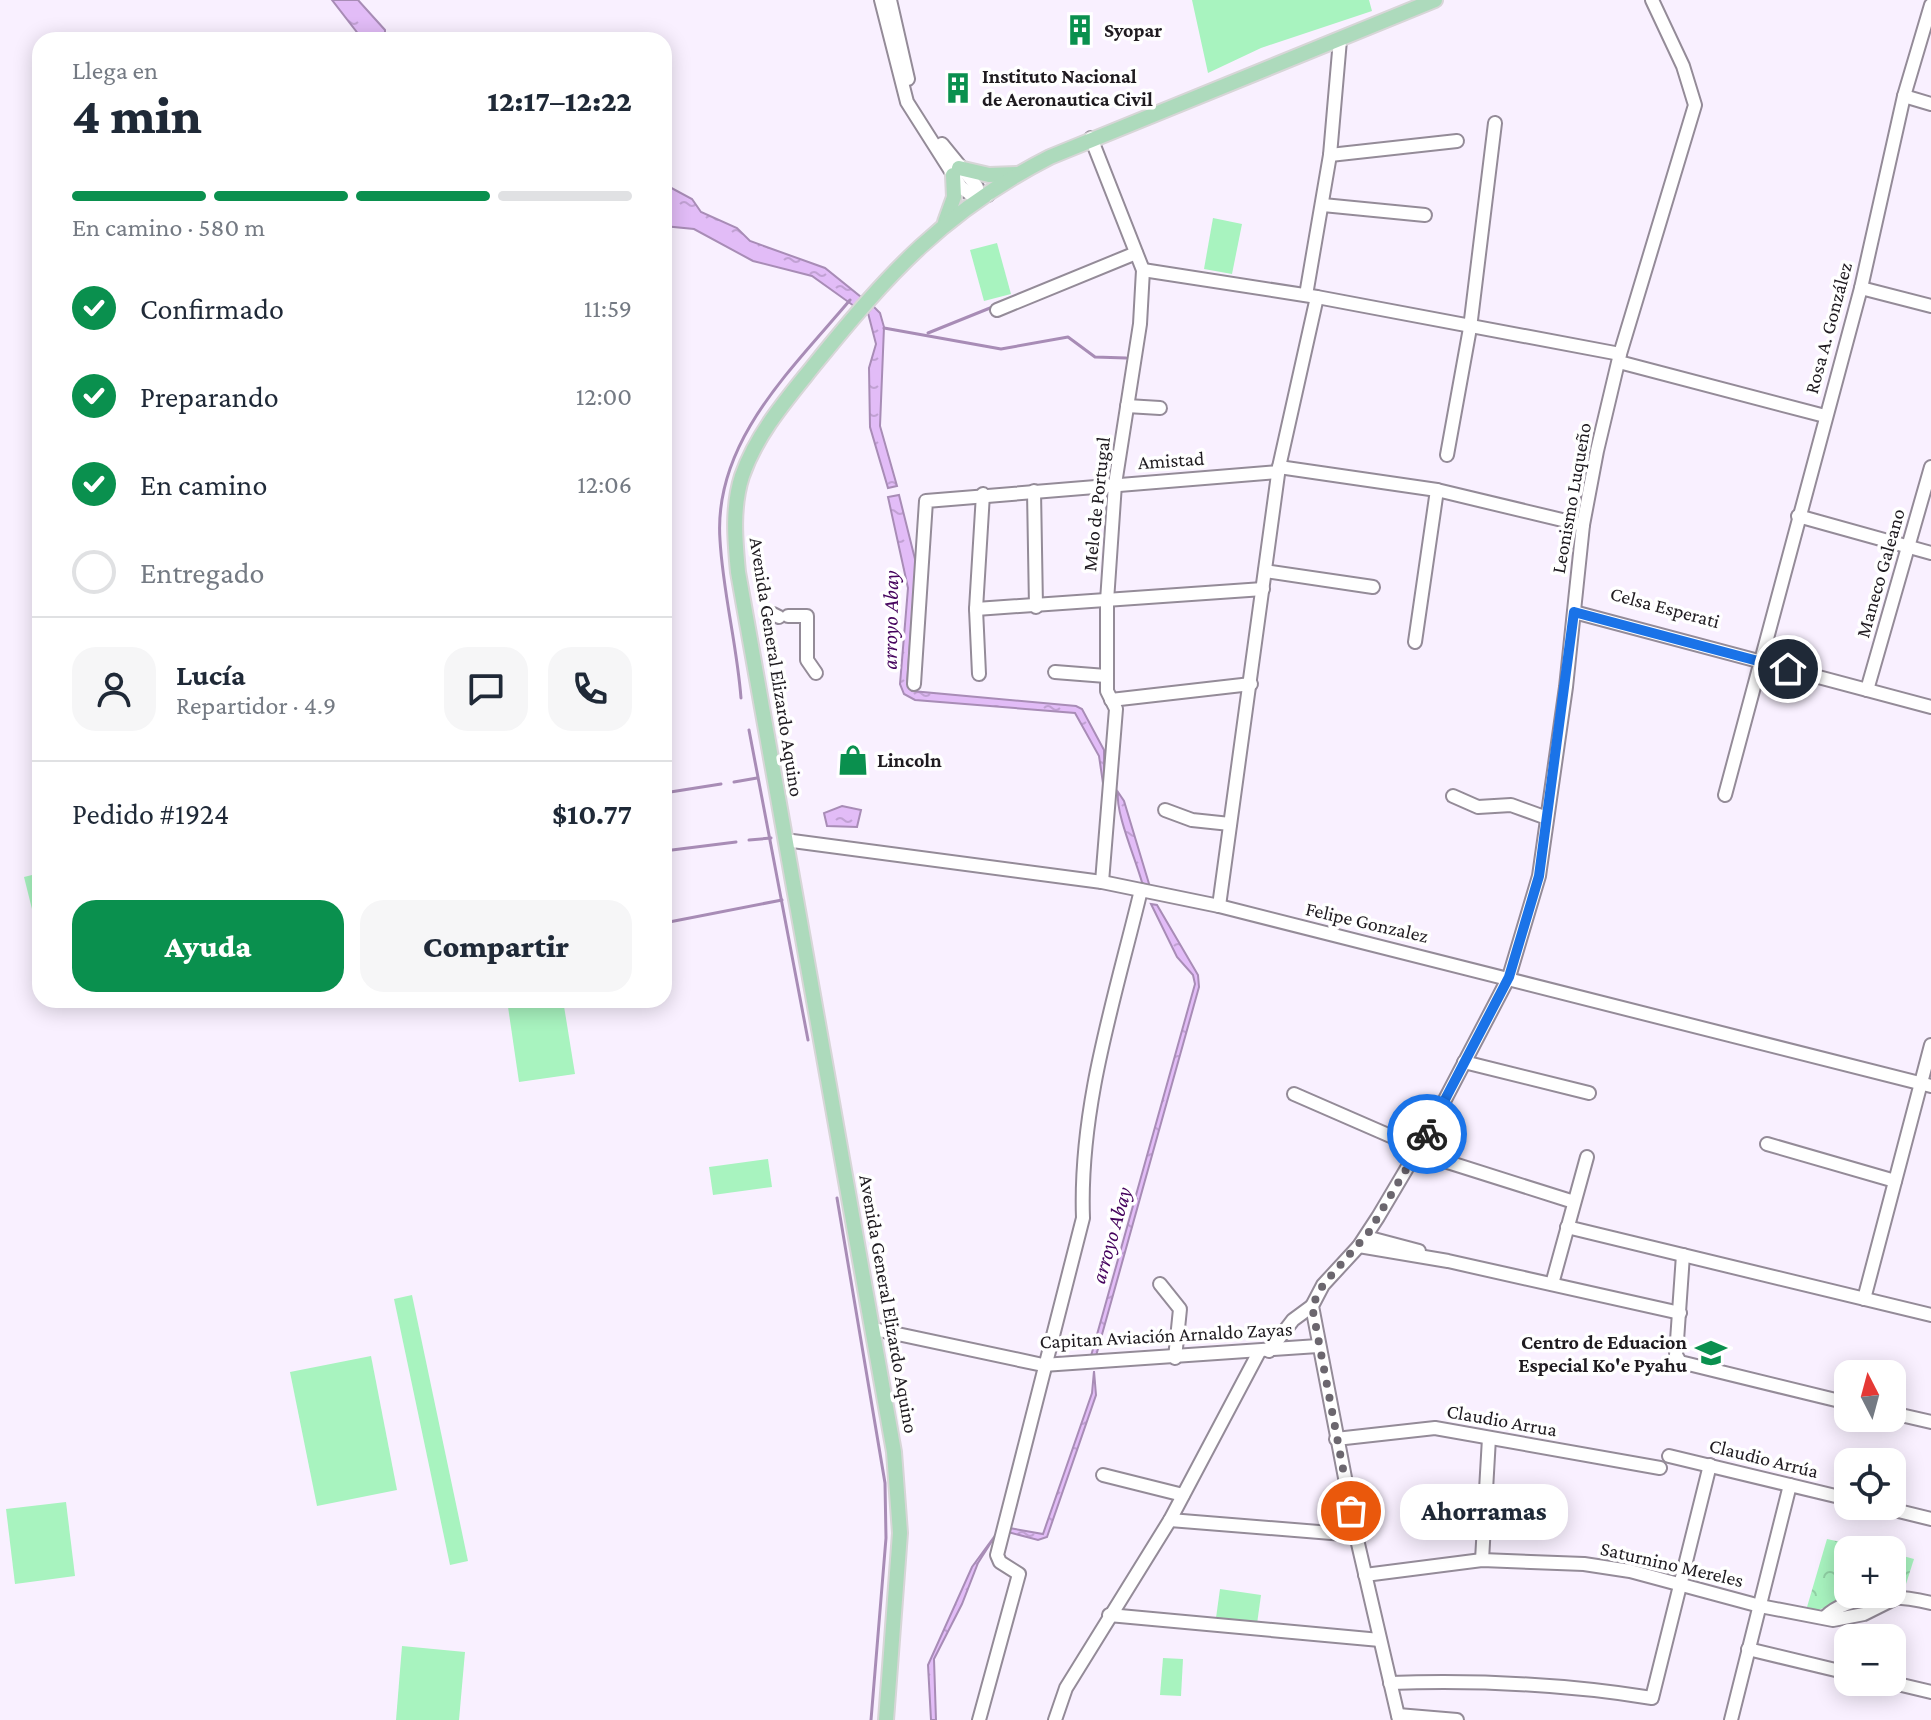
<!DOCTYPE html>
<html lang="es">
<head>
<meta charset="utf-8">
<style>
	:root { --surface:#fff; --page:#f6f6f7; --text:#1f2937; --muted:#747a83; --line:#e0e1e3; --accent:#0a904e }
	body { margin:0; font-family:"Crimson Pro",serif; background:var(--page); color:var(--text); height:100vh; display:flex; flex-direction:column; font-size:30px; white-space:nowrap }
	* { box-sizing:border-box; margin:0 }
	p { font-size:26px; color:var(--muted) }
	.icon { flex:none; width:44px; height:44px; fill:none; stroke:currentColor; stroke-width:2; stroke-linecap:round; stroke-linejoin:round }
	.map { position:relative; flex:1; overflow:hidden }
	.drawer { position:absolute; left:32px; top:32px; width:640px; height:976px; display:flex; flex-direction:column; background:var(--surface); border-radius:24px; box-shadow:0 4px 20px #0003 }
	.drawer>* { flex:none }
	.needle { width:52px; rotate:354deg }
	.controls { position:absolute; left:1834px; top:1360px; display:grid; gap:16px }
	.controls a { display:grid; place-items:center; width:72px; height:72px; border-radius:16px; background:var(--surface); box-shadow:0 4px 20px #0003; font-size:40px }
	.pin { position:absolute; display:grid; place-items:center; width:68px; height:68px; color:#fff; margin:-34px; border:4px solid #fff; border-radius:50%; box-shadow:0 2px 8px #0007 }
	.courier { position:absolute; display:grid; place-items:center; width:80px; height:80px; margin:-40px; border:6px solid #1a73e8; border-radius:50%; background:#fff; color:#222; box-shadow:0 2px 10px #0007 }
	.bubble { position:absolute; height:56px; border-radius:24px; background:var(--surface); box-shadow:0 4px 20px #0003; font-size:26px; font-weight:800; line-height:56px; text-align:center }
	.headline em { font-style:normal; font-weight:800 }
	.headline div { display:flex; flex-direction:column-reverse }
	.headline { display:flex; align-items:center; justify-content:space-between; height:136px; padding:0 40px }
	h1 { font-size:52px; font-weight:800; line-height:60px }
	.bar { display:grid; grid-template-columns:repeat(4,1fr); gap:12px 8px; align-content:center; height:96px; padding:0 40px }
	.bar i { height:10px; border-radius:6px; background:var(--line) }
	.bar .selected { background:var(--accent) }
	.bar p { grid-column:span 4 }
	.line { display:flex; align-items:center; gap:20px; padding:0 40px; border-top:2px solid var(--line) }
	.line div { flex:1 }
	.round { display:grid; place-items:center; flex:none; width:84px; height:84px; border-radius:24px; background:var(--page) }
	ol { padding:0 40px; list-style:none }
	li { display:flex; align-items:center; gap:24px; height:88px }
	li p { margin-inline-start:auto }
	li .icon { padding:8px; border-radius:50%; background:var(--accent); color:#fff; stroke-width:4 }
	li:last-child { color:var(--muted) }
	li i { width:44px; height:44px; border:4px solid var(--line); border-radius:50% }
	.primary-button { display:flex; gap:16px; margin-top:auto; padding:16px 40px }
	.primary-button a { flex:1; height:92px; border-radius:24px; background:var(--accent); color:#fff; font-size:32px; font-weight:800; line-height:92px; text-align:center }
	.primary-button a+a { background:var(--page); color:var(--text) }
	.map>svg:first-child { display:block }
	.green { fill:#a8f3bf }
	.park { fill:url(#park-crowns) }
	.water { fill:url(#water-ripples); stroke:#a88cb6; stroke-width:2 }
	.lines { fill:none; stroke-linecap:round; stroke-linejoin:round }
	.stream { stroke:#a88cb6; stroke-width:3 }
	.minor-casing { stroke:#948b98; stroke-width:16 }
	.major-casing { stroke:#d7d6d7; stroke-width:18 }
	.minor { stroke:#fff; stroke-width:12 }
	.major { stroke:#addabc; stroke-width:14 }
	.done { stroke:#6b666e; stroke-width:8; stroke-dasharray:0 14.4 }
	.route { stroke:#1a73e8; stroke-width:10 }
	.labels { text-anchor:middle; dominant-baseline:central; stroke-width:7; stroke-linejoin:round; paint-order:stroke }
	.poi-label { font-size:20px; font-weight:bold; fill:#1f1b20; stroke:#fff; text-anchor:start }
	.street-label { font-size:20px; fill:#1f1b20; stroke:#fff }
	.water-label { font-size:22px; font-style:italic; fill:#45035d; stroke:#fff }
</style>
</head>
<body>
<div class="map">
<svg width="1931" height="1720" viewBox="0 0 1931 1720">
	<defs>
		<pattern id="park-crowns" width="20" height="18" patternUnits="userSpaceOnUse" patternTransform="scale(2)"><rect width="20" height="18" fill="#a8f3bf"/><path d="M2 6a3 3 0 1 1 6 0M12 15a3 3 0 1 1 6 0" fill="none" stroke="#90d0a4"/></pattern>
		<pattern id="water-ripples" width="26" height="14" patternUnits="userSpaceOnUse" patternTransform="scale(2)"><rect width="26" height="14" fill="#e2bcf7"/><path d="M2 4q2-2 4 0t4 0M15 11q2-2 4 0t4 0" fill="none" stroke="#c1a1d3"/></pattern>
	</defs>
	<rect width="100%" height="100%" fill="#f9f0ff"/>
	<g class="green">
		<polygon points="1192,0 1369,0 1372,11 1261,48 1208,73"/>
		<polygon points="1213,218 1242,224 1232,274 1204,269"/>
		<polygon points="997,243 1011,294 984,301 970,250"/>
		<polygon points="40,873 40,920 35,921 24,877"/>
		<polygon points="507,1000 563,1000 575,1074 519,1082"/>
		<polygon points="768,1159 772,1187 713,1195 709,1167"/>
		<polygon points="412,1295 468,1561 450,1565 394,1299"/>
		<polygon points="371,1356 397,1490 317,1506 290,1372"/>
		<polygon points="66,1502 75,1576 15,1584 6,1509"/>
		<polygon points="1220,1589 1261,1595 1257,1624 1216,1618"/>
		<polygon points="402,1646 465,1652 459,1720 396,1720"/>
		<polygon points="1163,1658 1183,1659 1181,1696 1160,1695"/>
	</g>
	<g class="park">
		<polygon points="1827,1539 1877,1550 1848,1550 1848,1594 1861,1594 1818,1610 1807,1607"/>
		<polygon points="1892,1553 1914,1559 1905,1587 1892,1588"/>
	</g>
	<g class="water">
		<polygon points="332,0 358,0 385,30 385,40 363,40"/>
		<polygon points="664,184 692,199 701,212 737,228 750,241 825,268 861,297 854,306 812,276 753,261 694,229 664,226"/>
		<polygon points="873,306 880,313 884,327 880,426 897,486 888,488 870,427 869,368 876,344 868,313"/>
		<polygon points="899,495 916,563 907,684 912,691 1076,706 1082,709 1104,750 1104,790 1099,756 1075,713 915,700 904,694 900,684 908,588 888,497"/>
		<path d="M 1118,792 L 1124,801 L 1150,887 L 1143,886 C 1137,862 1115,813 1118,792 Z"/>
		<polygon points="842,806 861,810 857,827 827,826 824,813"/>
		<polygon points="1151,904 1157,905 1198,975 1199,987 1096,1356 1091,1356 1195,984 1193,975 1177,957"/>
		<polygon points="1094,1371 1096,1395 1047,1537 1038,1540 1008,1532 1009,1528 1043,1534 1092,1393"/>
		<polygon points="999,1530 978,1563 962,1604 934,1659 936,1720 931,1720 928,1665 972,1567"/>
	</g>
	<g class="lines">
		<g class="stream">
			<polyline points="884,328 1001,349 1068,337 1095,357 1126,358"/>
			<polyline points="928,333 995,306"/>
			<path d="M 741,698 C 737,645 723,593 720,540 C 713,442 792,369 850,300"/>
			<polyline points="749,730 808,1040"/>
			<polyline points="734,782 757,778"/>
			<polyline points="664,793 721,784"/>
			<polyline points="749,840 771,838"/>
			<polyline points="664,851 736,842"/>
			<polyline points="664,923 782,900"/>
			<polyline points="837,1198 885,1483 886,1538 871,1720"/>
		</g>
		<defs>
			<g id="minor">
				<polyline points="881,0 907,102 961,187 970,194 988,195"/>
				<polyline points="890,0 908,79"/>
				<polyline points="1904,96 1931,104"/>
				<polyline points="1091,138 1143,270 1140,324 1115,484 1107,601 1107,691 1116,709 1102,882"/>
				<polyline points="942,144 977,187 976,201"/>
				<polyline points="1330,155 1457,141"/>
				<polyline points="1323,205 1425,215"/>
				<polyline points="1143,270 1317,297 1620,354"/>
				<polyline points="1861,288 1931,306"/>
				<polyline points="1306,295 1330,155 1340,40"/>
				<polyline points="997,310 1136,253"/>
				<polyline points="1619,362 1825,416"/>
				<polyline points="1127,406 1160,408"/>
				<polyline points="1447,455 1470,328 1495,123"/>
				<polyline points="1279,467 1437,490 1583,525"/>
				<polyline points="1034,491 1036,607"/>
				<polyline points="1798,516 1931,553"/>
				<polyline points="1265,571 1373,587"/>
				<polyline points="976,609 1263,589"/>
				<polyline points="1574,612 1931,707"/>
				<polyline points="773,614 779,617"/>
				<polyline points="788,616 807,616 807,660 816,673"/>
				<polyline points="1415,642 1437,490"/>
				<polyline points="1055,672 1106,676"/>
				<polyline points="979,674 976,609 983,494"/>
				<polyline points="914,684 926,501 1278,472"/>
				<polyline points="1867,690 1931,467"/>
				<polyline points="1111,700 1251,684"/>
				<polyline points="1725,795 1861,288 1904,96 1931,5"/>
				<polyline points="1453,796 1478,807 1511,805 1547,818"/>
				<polyline points="1165,810 1192,820 1230,824"/>
				<polyline points="785,840 1102,882 1219,906 1931,1086"/>
				<polyline points="1219,906 1279,467 1317,297"/>
				<polyline points="1464,1062 1589,1093"/>
				<polyline points="1294,1094 1418,1148"/>
				<polyline points="1767,1144 1895,1181"/>
				<polyline points="1416,1152 1574,1202"/>
				<polyline points="1567,1227 1931,1315"/>
				<polyline points="1366,1237 1419,1251"/>
				<polyline points="1359,1246 1448,1261 1680,1313"/>
				<polyline points="1683,1255 1676,1355 1680,1362 1848,1403"/>
				<polyline points="1160,1284 1180,1309 1175,1358"/>
				<polyline points="1552,1284 1587,1157"/>
				<polyline points="1864,1299 1931,1045"/>
				<polyline points="874,1329 1043,1365 1318,1346"/>
				<polyline points="1269,1351 1293,1320 1312,1306"/>
				<polyline points="1892,1413 1931,1422"/>
				<polyline points="1336,1439 1435,1428 1660,1468"/>
				<polyline points="1669,1456 1848,1499"/>
				<polyline points="1103,1475 1183,1495"/>
				<polyline points="1878,1506 1931,1519"/>
				<polyline points="1170,1520 1356,1535"/>
				<polyline points="1482,1560 1489,1438"/>
				<polyline points="1365,1575 1482,1560 1584,1564 1630,1571 1760,1606 1833,1620 1864,1614 1896,1598"/>
				<polyline points="1109,1615 1380,1640"/>
				<path d="M 1825,1617 C 1850,1593 1900,1595 1931,1603"/>
				<polyline points="1748,1649 1848,1673"/>
				<polyline points="1889,1682 1931,1692"/>
				<path d="M 1390,1683 C 1478,1680 1565,1684 1652,1698 L 1710,1465"/>
				<polyline points="1398,1715 1457,1720"/>
				<path d="M 979,1720 L 1019,1574 L 1000,1562 L 997,1555 L 1083,1218 C 1079,1106 1115,998 1141,890"/>
				<polyline points="1055,1720 1066,1688 1170,1520 1259,1352"/>
				<polyline points="1399,1720 1356,1535 1312,1306 1323,1285 1359,1246 1378,1217 1426,1136 1509,977 1539,876 1566,687 1583,525 1597,451 1620,354 1695,105 1683,66 1652,0"/>
				<polyline points="1731,1720 1790,1485"/>
			</g>
			<g id="major">
				<polyline points="959,168 989,175 1017,174"/>
				<polyline points="945,222 954,197 953,175"/>
				<path d="M 886,1720 L 900,1533 L 894,1452 L 738,572 C 735,540 732,507 742,476 C 757,433 787,399 815,364 C 888,274 944,211 1050,157 L 1435,0"/>
			</g>
		</defs>
		<use href="#minor" class="minor-casing"/>
		<use href="#major" class="major-casing"/>
		<use href="#minor" class="minor"/>
		<use href="#major" class="major"/>
	</g>
	<g class="lines">
		<polyline class="done" points="1351,1511 1312,1306 1323,1285 1369,1232 1427,1134"/>
		<polyline class="route" points="1427,1134 1509,977 1539,876 1574,612 1788,669"/>
	</g>
	<defs>
		<symbol id="building-bare" viewBox="-9 -9 18 18"><path d="M-4-6H4V6H1V3H-1V6H-4ZM-2.5-4.3h1.7v1.8h-1.7ZM.8-4.3h1.7v1.8H.8ZM-2.5-1h1.7V.8h-1.7ZM.8-1h1.7V.8H.8Z" fill="#0a904e" stroke="#fff" stroke-width="2.5" paint-order="stroke"/></symbol>
		<symbol id="shop-bare" viewBox="-9 -9 18 18"><path d="M-5-2.5h2.3a2.7 3.5 0 0 1 5.4 0H5L5.5 6h-11ZM-1.5-2.5h3a1.5 2.3 0 0 0-3 0Z" fill="#0a904e" stroke="#fff" stroke-width="2.5" paint-order="stroke"/></symbol>
		<symbol id="school-bare" viewBox="-9 -9 18 18"><path d="M0-5L7-2L0 1L-7-2ZM-4 1L0 2.5L4 1V4Q0 6-4 4Z" fill="#0a904e" stroke="#fff" stroke-width="2.5" paint-order="stroke"/></symbol>
	</defs>
	<g fill-rule="evenodd">
		<use href="#building-bare" x="1058" y="8" width="44" height="44"/>
		<use href="#building-bare" x="936" y="66" width="44" height="44"/>
		<use href="#shop-bare" x="831" y="738" width="44" height="44"/>
		<use href="#school-bare" x="1689" y="1331" width="44" height="44"/>
	</g>
	<g class="labels">
		<g class="poi-label">
			<text x="1104" y="30">Syopar</text>
			<text x="982" y="76">Instituto Nacional<tspan x="982" dy="23">de Aeronautica Civil</tspan></text>
			<text x="877" y="760">Lincoln</text>
			<text x="1687" y="1342" text-anchor="end">Centro de Eduacion<tspan x="1687" dy="23">Especial Ko'e Pyahu</tspan></text>
		</g>
		<g class="street-label">
			<text transform="translate(1828 328) rotate(-75)">Rosa A. González</text>
			<text transform="translate(1171 460) rotate(-4)">Amistad</text>
			<text transform="translate(1571 498) rotate(-80)">Leonismo Luqueño</text>
			<text transform="translate(1096 504) rotate(-84)">Melo de Portugal</text>
			<text transform="translate(1880 573) rotate(-74)">Maneco Galeano</text>
			<text transform="translate(1665 607) rotate(15)">Celsa Esperati</text>
			<text transform="translate(777 667) rotate(81)">Avenida General Elizardo Aquino</text>
			<text transform="translate(1367 922) rotate(13)">Felipe Gonzalez</text>
			<text transform="translate(889 1304) rotate(80)">Avenida General Elizardo Aquino</text>
			<text transform="translate(1166 1335) rotate(-3)">Capitan Aviación Arnaldo Zayas</text>
			<text transform="translate(1502 1420) rotate(10)">Claudio Arrua</text>
			<text transform="translate(1764 1458) rotate(14)">Claudio Arrúa</text>
			<text transform="translate(1672 1564) rotate(13)">Saturnino Mereles</text>
		</g>
		<g class="water-label">
			<text transform="translate(890 620) rotate(-89)">arroyo Abay</text>
			<text transform="translate(1111 1235) rotate(-74)">arroyo Abay</text>
		</g>
	</g>
</svg>
<div class="controls">
<a><svg class="needle" viewBox="-14 -14 28 28"><path d="M0-13l5 13h-10z" fill="#e53935"/><path d="M0 13l5-13h-10z" fill="#747a83"/></svg></a>
<a><svg class="icon" aria-label="locate" viewBox="0 0 24 24"><circle cx="12" cy="12" r="6"/><path d="M12 2v4M12 18v4M2 12h4M18 12h4"/></svg></a>
<a>+</a>
<a>−</a>
</div>
<div class="pin" style="left:1351px;top:1511px;background:#ea580c"><svg class="icon" aria-label="bag" viewBox="0 0 24 24"><path d="M5 8h14l-1 12H6zM9 8a3 3 0 0 1 6 0"/></svg></div>
<div class="pin" style="left:1788px;top:669px;background:#1f2937"><svg class="icon" aria-label="home" viewBox="0 0 24 24"><path d="M3 11l9-7 9 7M6 9v11h12V9"/></svg></div>
<div class="courier" style="left:1427px;top:1134px"><svg class="icon" aria-label="bike" viewBox="0 0 24 24"><circle cx="6" cy="16" r="4"/><circle cx="18" cy="16" r="4"/><path d="M6 16l4-8h5l3 8M10 8l3 8H6M13 5h3"/></svg></div>
<div class="bubble" style="left:1400px;top:1484px;width:168px">Ahorramas</div>
<section class="drawer">
<div class="headline"><div><h1>4 min</h1><p>Llega en</p></div><em>12:17–12:22</em></div>
<div class="bar"><i class="selected"></i><i class="selected"></i><i class="selected"></i><i></i><p>En camino · 580 m</p></div>
<ol>
<li><svg class="icon" aria-label="check" viewBox="0 0 24 24"><path d="M5 12l5 5 9-10"/></svg>Confirmado<p>11:59</p></li>
<li><svg class="icon" aria-label="check" viewBox="0 0 24 24"><path d="M5 12l5 5 9-10"/></svg>Preparando<p>12:00</p></li>
<li><svg class="icon" aria-label="check" viewBox="0 0 24 24"><path d="M5 12l5 5 9-10"/></svg>En camino<p>12:06</p></li>
<li><i></i>Entregado</li>
</ol>
<div class="line" style="height:144px"><a class="round"><svg class="icon" aria-label="person" viewBox="0 0 24 24"><circle cx="12" cy="8" r="4"/><path d="M4 21q1-7 8-7t8 7"/></svg></a><div><b>Lucía</b><p>Repartidor · 4.9</p></div><a class="round"><svg class="icon" aria-label="chat" viewBox="0 0 24 24"><path d="M4 5h16v11H9l-5 4z"/></svg></a><a class="round"><svg class="icon" aria-label="phone" viewBox="0 0 24 24"><path d="M5 4h4l2 5-3 2q2 4 5 5l2-3 5 2v4C11 20 4 13 5 4z"/></svg></a></div>
<div class="line" style="height:104px"><div>Pedido #1924</div><b>$10.77</b></div>
<div class="primary-button"><a>Ayuda</a><a>Compartir</a></div>
</section>
</div>
</body>
</html>
